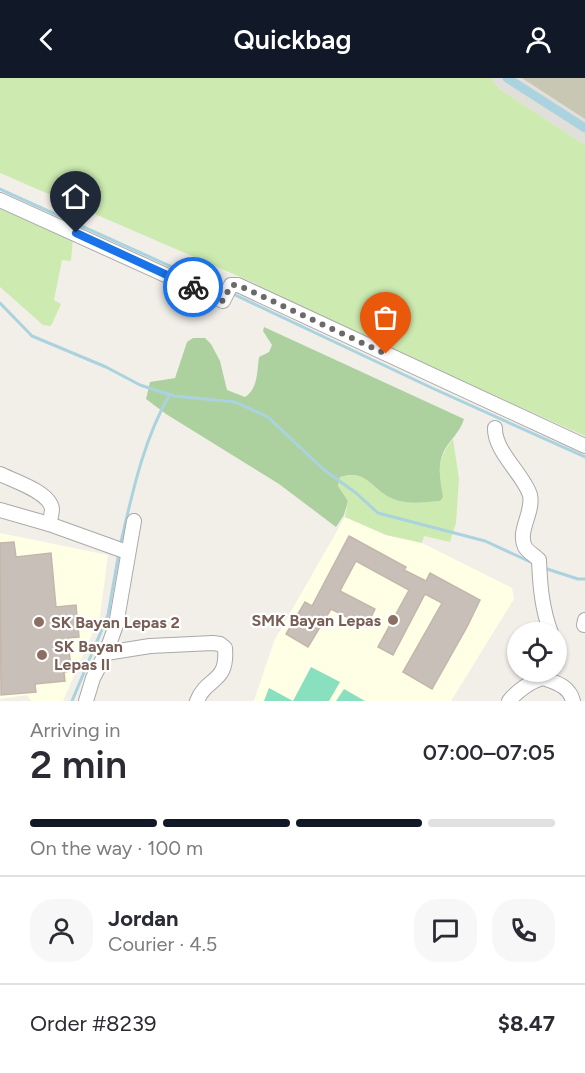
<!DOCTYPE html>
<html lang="en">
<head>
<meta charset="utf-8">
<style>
	:root { --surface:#fff; --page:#f7f7f7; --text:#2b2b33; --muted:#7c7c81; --line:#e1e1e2; --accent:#111827 }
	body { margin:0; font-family:Figtree,sans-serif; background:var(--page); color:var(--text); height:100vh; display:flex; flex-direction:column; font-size:22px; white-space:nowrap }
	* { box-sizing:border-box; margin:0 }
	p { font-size:20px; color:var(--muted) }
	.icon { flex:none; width:33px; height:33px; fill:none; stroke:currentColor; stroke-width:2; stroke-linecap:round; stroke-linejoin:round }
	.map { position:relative; height:623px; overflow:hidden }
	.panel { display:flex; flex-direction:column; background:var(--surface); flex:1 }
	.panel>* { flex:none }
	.controls { position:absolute; left:507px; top:544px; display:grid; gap:12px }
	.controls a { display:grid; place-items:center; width:60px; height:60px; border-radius:50%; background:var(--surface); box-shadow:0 2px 4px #0004; font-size:30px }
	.pin { position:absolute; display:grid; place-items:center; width:51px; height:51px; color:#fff; margin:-62px -26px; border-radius:50% 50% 50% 0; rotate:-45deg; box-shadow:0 0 6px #0007 }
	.pin .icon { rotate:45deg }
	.courier { position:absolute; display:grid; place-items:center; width:60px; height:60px; margin:-30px; border:4px solid #1a73e8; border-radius:50%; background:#fff; color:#222; box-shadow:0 2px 8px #0007 }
	.head em { font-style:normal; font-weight:600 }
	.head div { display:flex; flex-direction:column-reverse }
	.head { display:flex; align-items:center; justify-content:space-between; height:102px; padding:0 30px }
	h1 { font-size:39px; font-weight:600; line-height:45px }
	.bar { display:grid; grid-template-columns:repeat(4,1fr); gap:9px 6px; align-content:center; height:72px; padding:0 30px }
	.bar i { height:8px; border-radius:4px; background:var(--line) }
	.bar .active { background:var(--accent) }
	.bar p { grid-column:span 4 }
	.line { display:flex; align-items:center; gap:15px; padding:0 30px; border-top:2px solid var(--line) }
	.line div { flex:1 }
	.round { display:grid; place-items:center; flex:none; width:63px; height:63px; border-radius:24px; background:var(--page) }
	header { display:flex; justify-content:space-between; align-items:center; height:78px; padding:0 30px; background:var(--accent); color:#fff; font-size:27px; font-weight:600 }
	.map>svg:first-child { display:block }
	.education { fill:#ffffe5 }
	.airport { fill:#e1dfda }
	.construction { fill:#c7c7b4 }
	.grass { fill:#cdebb0 }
	.forest { fill:#add19e }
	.pitch { fill:#88e0be }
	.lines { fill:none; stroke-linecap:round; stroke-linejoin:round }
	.stream { stroke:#aad3df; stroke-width:3 }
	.canal { stroke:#aad3df; stroke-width:9 }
	.building { fill:#c7bfb8; stroke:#c4b6ab; stroke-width:1.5 }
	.minor-casing { stroke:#a9a9a9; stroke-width:16 }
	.minor { stroke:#fff; stroke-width:14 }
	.done { stroke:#6b6a68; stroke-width:6; stroke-dasharray:0 10.8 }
	.route { stroke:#1a73e8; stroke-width:8 }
	.education-dot { fill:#8d6e63; stroke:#fff; stroke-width:2 }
	.labels { text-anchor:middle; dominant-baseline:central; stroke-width:4.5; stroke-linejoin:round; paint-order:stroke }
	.education-label { font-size:16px; font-weight:bold; fill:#785e54; stroke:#fff; text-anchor:start }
</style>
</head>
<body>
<header><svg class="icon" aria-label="back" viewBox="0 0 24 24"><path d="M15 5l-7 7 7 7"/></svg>Quickbag<svg class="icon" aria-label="person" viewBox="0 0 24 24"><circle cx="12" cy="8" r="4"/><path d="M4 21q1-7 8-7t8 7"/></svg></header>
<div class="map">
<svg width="585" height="623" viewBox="0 0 585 623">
	<rect width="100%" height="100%" fill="#f2efe9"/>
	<g class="education">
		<polygon points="345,439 386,457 422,465 512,510 514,521 451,623 254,623 274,563"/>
		<polygon points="0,455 108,477 100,538 63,623 31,623 27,617 0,621"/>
	</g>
	<polygon class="airport" points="484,0 585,0 585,67 498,10"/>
	<polygon class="construction" points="522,0 585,0 585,41"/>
	<g class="grass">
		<polygon points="0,0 491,0 498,10 585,67 585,358 363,259 252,204 0,95"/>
		<polygon points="0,127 73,159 71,183 62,182 54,222 61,226 52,246 50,248 43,247 0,209"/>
		<path d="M 453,361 L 459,401 L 456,445 L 450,464 L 424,458 L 422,465 L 386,457 L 345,439 L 348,423 L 338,408 L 340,399 C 368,391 372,412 393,421 C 408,427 425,424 440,423 C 440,397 435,383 453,361 Z"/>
	</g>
	<path class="forest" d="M 264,249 L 464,341 C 460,353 454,358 447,368 C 436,384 440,402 443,419 L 440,423 C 425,424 408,427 393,421 C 372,412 367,390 340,399 L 338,408 L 348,423 L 344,437 L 336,449 L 279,406 L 166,336 L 146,321 L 150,304 L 175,300 L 187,264 L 193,260 L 205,260 L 211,266 L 220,283 L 227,312 L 245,319 C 258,311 257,293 259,279 L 269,274 L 272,267 L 263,253 Z"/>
	<g class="pitch">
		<polygon points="311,589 340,604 329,623 264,623 269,610 293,623"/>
		<polygon points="344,611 365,623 336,623"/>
	</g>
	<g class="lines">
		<g class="stream">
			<polyline points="0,111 225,213"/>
			<polyline points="231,215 432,310 585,379"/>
			<polyline points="0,225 32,258 106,289 140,307 174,318 235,324 268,339 323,391 356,415 378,435 485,463 535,486"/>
			<path d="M 120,468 C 132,417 143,362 170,316"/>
			<polyline points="544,490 578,501 585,501"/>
			<polyline points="72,623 108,537 119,474"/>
		</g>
		<polyline class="canal" points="507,0 585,50"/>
	</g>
	<g class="building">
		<polygon points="349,458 406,489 404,492 426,503 430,495 480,522 467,549 432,611 403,594 442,525 425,516 393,577 378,569 409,512 356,483 340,513 375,531 366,549 331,531 308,569 286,556 305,524 312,528"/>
		<polygon points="14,464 16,479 51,475 56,529 76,527 79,559 68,560 71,593 64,594 65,603 35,606 36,614 1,617 0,465"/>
	</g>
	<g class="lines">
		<defs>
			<g id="minor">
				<polyline points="0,122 223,223 231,207 238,207 585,368"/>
				<path d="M 495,350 C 494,373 524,397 530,417 C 534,434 517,453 525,469 C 527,473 535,478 539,482 C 540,508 542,531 551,555"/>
				<path d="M 0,396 C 14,403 50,414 52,431 C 52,436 50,442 49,446"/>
				<polyline points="0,432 49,446 127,474"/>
				<polyline points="584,547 585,542"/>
				<path d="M 106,575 L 150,568 L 213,565 L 220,566 L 225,570 C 228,606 207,598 197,623"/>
				<polyline points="86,623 93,600 106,575 116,547 134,443"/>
				<path d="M 509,623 C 517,613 531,603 543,600 C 557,605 569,608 573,623"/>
			</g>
		</defs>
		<use href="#minor" class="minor-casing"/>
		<use href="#minor" class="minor"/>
	</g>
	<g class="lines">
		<polyline class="done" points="193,209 223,223 231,207 238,207 386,276"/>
		<polyline class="route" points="76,155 193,209"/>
	</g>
	<g class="education-dot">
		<circle cx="393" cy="542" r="6"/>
		<circle cx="39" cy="544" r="6"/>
		<circle cx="42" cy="577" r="6"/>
	</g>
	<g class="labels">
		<g class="education-label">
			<text x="381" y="542" text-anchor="end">SMK Bayan Lepas</text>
			<text x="51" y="544">SK Bayan Lepas 2</text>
			<text x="54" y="568">SK Bayan<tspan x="54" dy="18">Lepas II</tspan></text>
		</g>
	</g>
</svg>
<div class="controls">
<a><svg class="icon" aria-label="locate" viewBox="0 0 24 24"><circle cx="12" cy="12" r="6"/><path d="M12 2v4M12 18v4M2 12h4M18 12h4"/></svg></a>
</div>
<div class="pin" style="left:386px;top:276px;background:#ea580c"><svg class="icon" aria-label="bag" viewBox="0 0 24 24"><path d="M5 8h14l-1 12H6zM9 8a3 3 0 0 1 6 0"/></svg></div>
<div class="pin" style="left:76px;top:155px;background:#1f2937"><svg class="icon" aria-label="home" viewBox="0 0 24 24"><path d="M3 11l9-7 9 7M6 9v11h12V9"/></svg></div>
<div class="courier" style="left:193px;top:209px"><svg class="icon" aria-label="bike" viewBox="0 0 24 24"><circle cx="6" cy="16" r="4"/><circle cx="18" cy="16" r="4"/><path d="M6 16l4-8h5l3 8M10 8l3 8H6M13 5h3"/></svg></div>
</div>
<section class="panel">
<div class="head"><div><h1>2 min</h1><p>Arriving in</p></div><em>07:00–07:05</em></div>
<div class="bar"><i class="active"></i><i class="active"></i><i class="active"></i><i></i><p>On the way · 100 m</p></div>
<div class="line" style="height:108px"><a class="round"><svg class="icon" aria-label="person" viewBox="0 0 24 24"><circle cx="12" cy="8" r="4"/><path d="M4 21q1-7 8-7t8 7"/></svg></a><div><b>Jordan</b><p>Courier · 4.5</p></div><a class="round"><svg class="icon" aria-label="chat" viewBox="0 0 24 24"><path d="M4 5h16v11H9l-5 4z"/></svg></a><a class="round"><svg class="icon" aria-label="phone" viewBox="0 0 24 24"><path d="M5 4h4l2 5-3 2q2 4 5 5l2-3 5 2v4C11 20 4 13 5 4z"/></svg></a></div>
<div class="line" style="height:78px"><div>Order #8239</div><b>$8.47</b></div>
</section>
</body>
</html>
